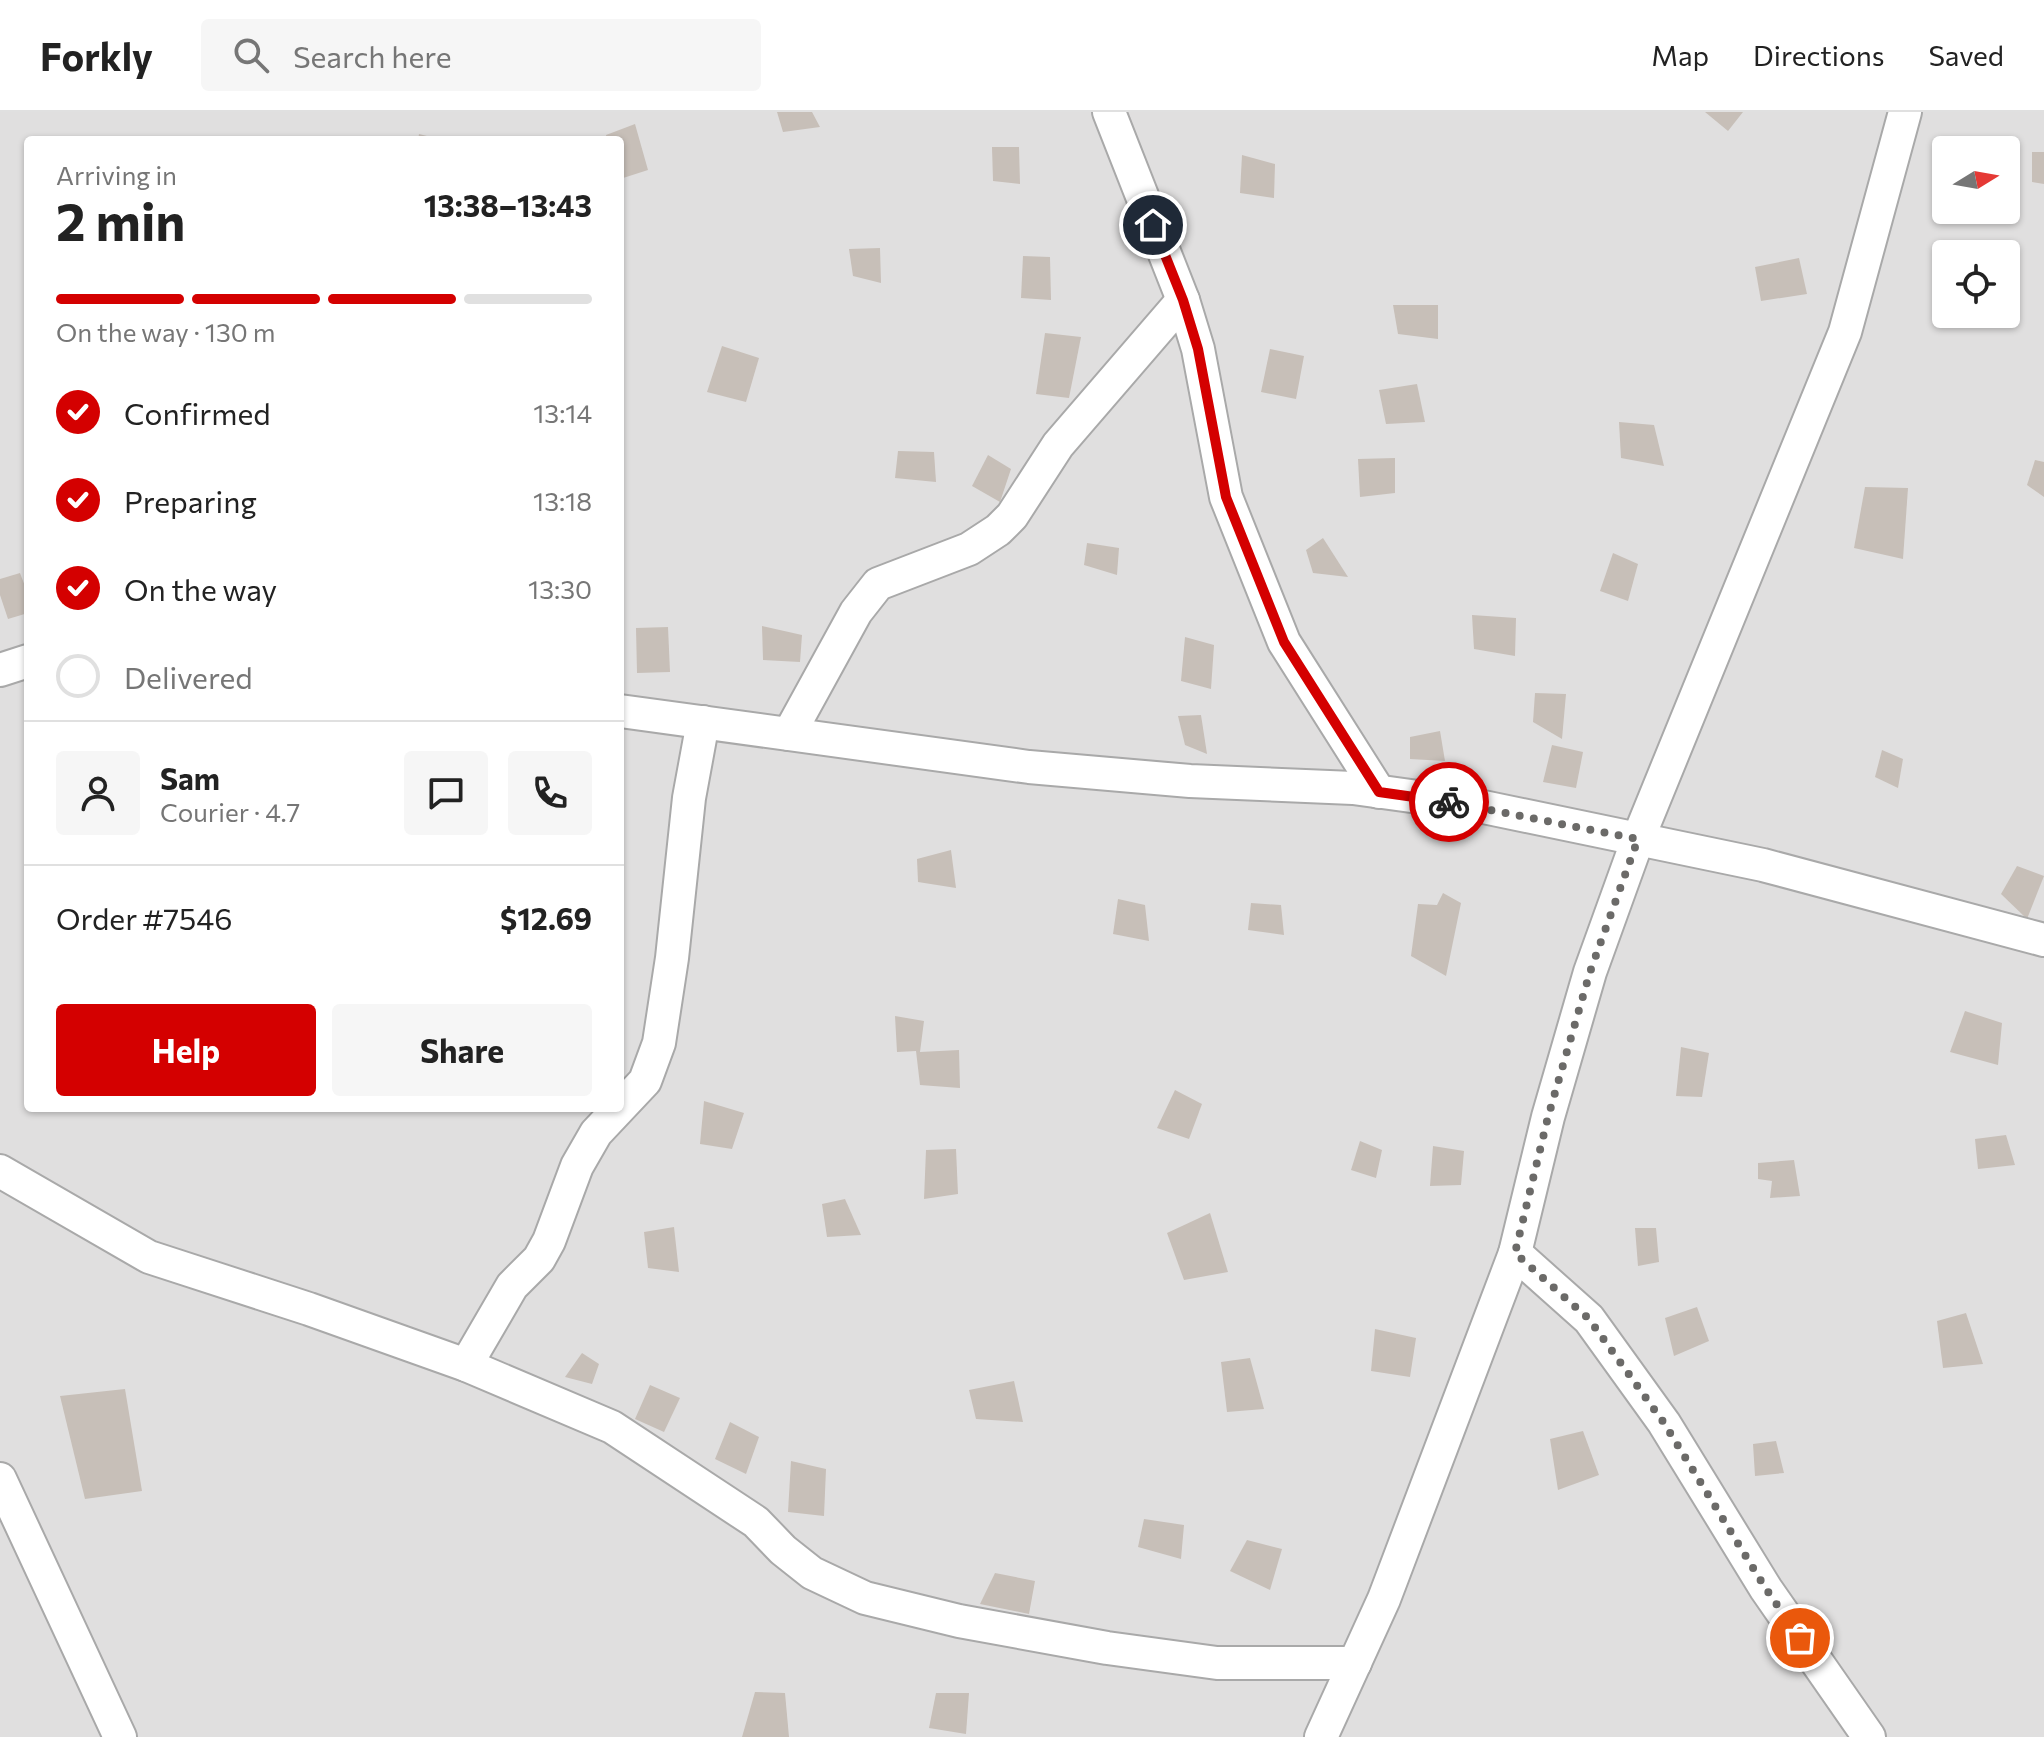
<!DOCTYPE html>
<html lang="en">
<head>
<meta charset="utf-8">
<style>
	:root { --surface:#fff; --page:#f6f6f6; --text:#222; --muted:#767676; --line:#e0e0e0; --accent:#d40000 }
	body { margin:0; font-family:Commissioner,sans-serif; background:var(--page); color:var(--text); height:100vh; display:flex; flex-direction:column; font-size:30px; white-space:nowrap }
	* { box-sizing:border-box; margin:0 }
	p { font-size:26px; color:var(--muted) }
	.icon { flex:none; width:44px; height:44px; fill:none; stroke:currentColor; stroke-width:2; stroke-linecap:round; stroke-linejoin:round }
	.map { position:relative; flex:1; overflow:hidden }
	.drawer { position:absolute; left:24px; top:24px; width:600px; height:976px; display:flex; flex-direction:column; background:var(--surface); border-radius:8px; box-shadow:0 2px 6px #0004 }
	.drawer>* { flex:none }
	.needle { width:52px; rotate:79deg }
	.controls { position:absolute; left:1932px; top:24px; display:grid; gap:16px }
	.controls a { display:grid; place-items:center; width:88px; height:88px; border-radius:8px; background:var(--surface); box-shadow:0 2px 6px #0004; font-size:40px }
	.pin { position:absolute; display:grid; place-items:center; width:68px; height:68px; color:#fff; margin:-34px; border:4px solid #fff; border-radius:50%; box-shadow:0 2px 8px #0007 }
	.courier { position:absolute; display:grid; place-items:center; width:80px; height:80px; margin:-40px; border:6px solid #d40000; border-radius:50%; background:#fff; color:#222; box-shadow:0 2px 10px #0007 }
	.headline em { font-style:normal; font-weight:700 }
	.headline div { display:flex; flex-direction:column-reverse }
	.headline { display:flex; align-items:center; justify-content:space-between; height:136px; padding:0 32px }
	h1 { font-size:52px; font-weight:700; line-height:60px }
	.bar { display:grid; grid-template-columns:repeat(4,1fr); gap:12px 8px; align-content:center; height:96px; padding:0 32px }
	.bar i { height:10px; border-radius:6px; background:var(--line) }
	.bar .current { background:var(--accent) }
	.bar p { grid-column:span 4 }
	.line { display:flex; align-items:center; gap:20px; padding:0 32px; border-top:2px solid var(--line) }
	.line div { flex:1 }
	.round { display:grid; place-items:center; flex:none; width:84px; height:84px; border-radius:8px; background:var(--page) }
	ol { padding:0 32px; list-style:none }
	li { display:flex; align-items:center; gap:24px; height:88px }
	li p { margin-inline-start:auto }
	li .icon { padding:8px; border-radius:50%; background:var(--accent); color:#fff; stroke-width:4 }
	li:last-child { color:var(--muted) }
	li i { width:44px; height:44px; border:4px solid var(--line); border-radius:50% }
	.button { display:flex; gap:16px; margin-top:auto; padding:16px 32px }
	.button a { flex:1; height:92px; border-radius:8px; background:var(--accent); color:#fff; font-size:32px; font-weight:700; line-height:92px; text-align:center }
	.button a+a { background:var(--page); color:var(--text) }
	header { display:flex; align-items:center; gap:48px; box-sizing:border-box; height:112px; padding:0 40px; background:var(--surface); border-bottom:2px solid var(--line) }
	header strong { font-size:38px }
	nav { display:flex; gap:44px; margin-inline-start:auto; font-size:28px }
	.search { width:560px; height:72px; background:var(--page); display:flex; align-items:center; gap:20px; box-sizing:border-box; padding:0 28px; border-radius:8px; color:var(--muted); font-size:30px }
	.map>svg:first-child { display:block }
	.residential { fill:#e0dfdf; fill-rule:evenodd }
	.building { fill:#c7bfb8 }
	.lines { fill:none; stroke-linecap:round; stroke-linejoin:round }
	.minor-casing { stroke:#a9a9a9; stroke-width:36 }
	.minor { stroke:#fff; stroke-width:32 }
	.done { stroke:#6b6a68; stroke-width:8; stroke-dasharray:0 14.4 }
	.route { stroke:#d40000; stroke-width:10 }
</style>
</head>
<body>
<header>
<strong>Forkly</strong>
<div class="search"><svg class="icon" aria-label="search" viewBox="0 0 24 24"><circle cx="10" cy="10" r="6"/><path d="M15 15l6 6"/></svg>Search here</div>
<nav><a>Map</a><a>Directions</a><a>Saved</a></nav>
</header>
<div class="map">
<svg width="2044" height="1625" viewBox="0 0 2044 1625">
	<rect width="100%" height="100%" fill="#f2efe9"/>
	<path class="residential" d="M 0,0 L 2044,0 L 2044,1625 L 0,1625 ZM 28,28 L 620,28 L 620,996 L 28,996 ZM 1946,38 L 2006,38 L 2006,98 L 1946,98 ZM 1946,142 L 2006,142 L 2006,202 L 1946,202 Z"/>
	<g class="building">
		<polygon points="777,0 812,0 820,15 783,20"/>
		<polygon points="1705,0 1743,0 1728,19"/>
		<polygon points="635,12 648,58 620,67 620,28 607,28 606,23"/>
		<polygon points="419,22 439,27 439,28 418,28"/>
		<polygon points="992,35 1019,35 1020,72 993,69"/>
		<polygon points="2032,40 2044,40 2044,72 2032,70"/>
		<polygon points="1242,43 1275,52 1274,86 1240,81"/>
		<polygon points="880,136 881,171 853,164 849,137"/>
		<polygon points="1023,144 1050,145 1051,188 1021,186"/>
		<polygon points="1799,146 1807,182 1761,189 1755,155"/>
		<polygon points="1393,193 1438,193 1438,227 1398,222"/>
		<polygon points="1045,221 1081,225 1069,286 1036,282"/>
		<polygon points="722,234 759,246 746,290 707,280"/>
		<polygon points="1270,237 1304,244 1296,287 1261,280"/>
		<polygon points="1417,272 1425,310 1386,312 1379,278"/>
		<polygon points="1619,310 1654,313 1664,354 1621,346"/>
		<polygon points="898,339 934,340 936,370 895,366"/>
		<polygon points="988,343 1011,357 1000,390 972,374"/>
		<polygon points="1395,346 1395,381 1360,385 1358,347"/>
		<polygon points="2035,348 2044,350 2044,385 2027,373"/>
		<polygon points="1865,375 1908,376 1903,447 1854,436"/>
		<polygon points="1323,426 1348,465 1313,461 1306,438"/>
		<polygon points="1087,431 1119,436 1117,463 1084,453"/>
		<polygon points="1613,441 1638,452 1628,489 1600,479"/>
		<polygon points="20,461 28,482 28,501 8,507 0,483 0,467"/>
		<polygon points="1472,503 1516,506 1515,544 1474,537"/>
		<polygon points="762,514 802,523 800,550 763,548"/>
		<polygon points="668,515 670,560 637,561 636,516"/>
		<polygon points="1185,525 1214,533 1211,577 1181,569"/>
		<polygon points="1535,581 1566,582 1562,627 1533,610"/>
		<polygon points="1201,603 1207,642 1185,633 1178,604"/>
		<polygon points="1440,619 1445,649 1410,647 1410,625"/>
		<polygon points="1552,633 1583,640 1576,676 1543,670"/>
		<polygon points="1882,638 1903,647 1898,676 1875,665"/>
		<polygon points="951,738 956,776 918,770 917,747"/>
		<polygon points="2017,754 2044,764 2027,807 2001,782"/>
		<polygon points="1443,781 1461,791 1446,864 1411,844 1418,792 1437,793"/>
		<polygon points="1118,787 1145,793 1149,829 1113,822"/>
		<polygon points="1251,791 1281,793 1284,823 1248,818"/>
		<polygon points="1965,899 2002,911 1998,953 1950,940"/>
		<polygon points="895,904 924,909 920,940 959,938 960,976 920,973 916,939 897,940"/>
		<polygon points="1681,935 1709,941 1702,985 1676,984"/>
		<polygon points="1175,978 1202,992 1189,1027 1157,1016"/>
		<polygon points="704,989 744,1001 732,1037 700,1032"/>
		<polygon points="2006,1023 2015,1053 1978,1057 1975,1027"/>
		<polygon points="1360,1029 1382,1038 1376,1066 1351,1058"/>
		<polygon points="1433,1034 1464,1039 1461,1073 1430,1074"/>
		<polygon points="956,1037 958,1082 924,1087 926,1038"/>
		<polygon points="1794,1048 1800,1084 1770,1086 1772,1069 1758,1067 1758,1051"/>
		<polygon points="845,1087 861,1123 827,1125 822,1092"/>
		<polygon points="1210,1101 1228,1160 1184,1168 1167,1121"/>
		<polygon points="674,1115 679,1160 648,1156 644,1120"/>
		<polygon points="1635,1116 1656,1116 1659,1150 1638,1154"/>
		<polygon points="1697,1195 1709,1229 1674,1244 1665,1206"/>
		<polygon points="1966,1201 1983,1252 1943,1256 1937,1209"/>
		<polygon points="1375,1217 1416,1226 1410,1265 1371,1259"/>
		<polygon points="582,1241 599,1252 592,1272 565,1265"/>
		<polygon points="1250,1246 1264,1297 1227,1300 1221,1250"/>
		<polygon points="1014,1269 1023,1310 976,1307 969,1278"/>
		<polygon points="650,1273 680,1286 664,1320 635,1307"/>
		<polygon points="125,1277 142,1379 85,1387 60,1284"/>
		<polygon points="730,1310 759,1325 746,1362 715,1347"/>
		<polygon points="1583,1319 1599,1363 1558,1378 1550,1327"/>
		<polygon points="1776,1329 1784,1361 1755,1364 1753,1332"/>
		<polygon points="791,1349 826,1357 824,1404 788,1400"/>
		<polygon points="1144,1407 1184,1413 1181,1447 1138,1435"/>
		<polygon points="1247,1428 1282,1437 1270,1478 1230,1459"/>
		<polygon points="995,1461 1035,1469 1029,1502 980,1492"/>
		<polygon points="755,1580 785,1581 789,1625 742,1625"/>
		<polygon points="936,1581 969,1581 966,1622 929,1616"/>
	</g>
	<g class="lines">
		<defs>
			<g id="minor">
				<polyline points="1109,0 1183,188 1198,237 1226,385 1284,530 1379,680"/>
				<polyline points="0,558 28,549"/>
				<polyline points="620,599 1029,655 1190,669 1353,676 1469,692 1763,753 2044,828"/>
				<polyline points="789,622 856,500 878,472 969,437 998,418 1012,404 1058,333 1183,188"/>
				<polyline points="0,1059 149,1145 309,1197 466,1253 612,1315 756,1410 783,1438 812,1461 865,1486 959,1509 1107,1536 1217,1551 1355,1551"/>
				<polyline points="1515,1141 1589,1207 1664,1311 1766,1477 1869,1625"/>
				<polyline points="466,1253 512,1174 539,1147 549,1129 577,1054 596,1021 645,969 659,931 672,846 689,686 703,610"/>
				<polyline points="0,1367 120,1625"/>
				<polyline points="1321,1625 1384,1487 1515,1141 1548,1005 1590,860 1638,727 1845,220 1905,0"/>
			</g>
		</defs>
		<use href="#minor" class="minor-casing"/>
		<use href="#minor" class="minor"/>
	</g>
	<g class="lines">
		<polyline class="done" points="1449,690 1638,727 1590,860 1548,1005 1515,1141 1589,1207 1664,1311 1766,1477 1800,1526"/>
		<polyline class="route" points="1153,113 1183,188 1198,237 1226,385 1284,530 1379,680 1449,690"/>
	</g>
</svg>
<div class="controls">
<a><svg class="needle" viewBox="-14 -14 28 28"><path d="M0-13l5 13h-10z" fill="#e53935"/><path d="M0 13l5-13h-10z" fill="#767676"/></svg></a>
<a><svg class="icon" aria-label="locate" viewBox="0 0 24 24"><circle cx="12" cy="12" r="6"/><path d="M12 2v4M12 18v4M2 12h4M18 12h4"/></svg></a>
</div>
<div class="pin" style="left:1800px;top:1526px;background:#ea580c"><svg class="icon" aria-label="bag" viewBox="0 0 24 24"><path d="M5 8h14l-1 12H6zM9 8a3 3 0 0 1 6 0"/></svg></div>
<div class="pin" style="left:1153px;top:113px;background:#1f2937"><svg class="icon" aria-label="home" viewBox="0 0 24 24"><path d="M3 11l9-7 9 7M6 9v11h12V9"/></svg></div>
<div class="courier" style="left:1449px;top:690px"><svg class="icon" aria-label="bike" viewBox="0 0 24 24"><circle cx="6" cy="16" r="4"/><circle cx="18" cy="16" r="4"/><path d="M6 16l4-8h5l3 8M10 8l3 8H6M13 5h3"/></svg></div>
<section class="drawer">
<div class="headline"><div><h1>2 min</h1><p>Arriving in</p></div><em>13:38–13:43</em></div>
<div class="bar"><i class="current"></i><i class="current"></i><i class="current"></i><i></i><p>On the way · 130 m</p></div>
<ol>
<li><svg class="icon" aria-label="check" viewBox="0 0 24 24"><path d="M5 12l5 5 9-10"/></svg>Confirmed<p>13:14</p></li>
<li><svg class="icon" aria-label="check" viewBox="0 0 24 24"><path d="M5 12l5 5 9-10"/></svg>Preparing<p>13:18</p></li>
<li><svg class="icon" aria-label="check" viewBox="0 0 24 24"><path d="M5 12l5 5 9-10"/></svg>On the way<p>13:30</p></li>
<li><i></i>Delivered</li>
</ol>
<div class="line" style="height:144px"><a class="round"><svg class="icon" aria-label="person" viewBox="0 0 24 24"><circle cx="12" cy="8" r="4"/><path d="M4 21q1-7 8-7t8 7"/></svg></a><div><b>Sam</b><p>Courier · 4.7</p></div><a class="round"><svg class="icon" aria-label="chat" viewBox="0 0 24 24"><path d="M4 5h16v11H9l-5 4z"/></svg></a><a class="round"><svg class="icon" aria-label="phone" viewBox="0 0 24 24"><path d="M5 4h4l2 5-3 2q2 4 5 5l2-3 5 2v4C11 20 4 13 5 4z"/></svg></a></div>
<div class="line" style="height:104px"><div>Order #7546</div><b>$12.69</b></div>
<div class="button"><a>Help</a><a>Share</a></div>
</section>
</div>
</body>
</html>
